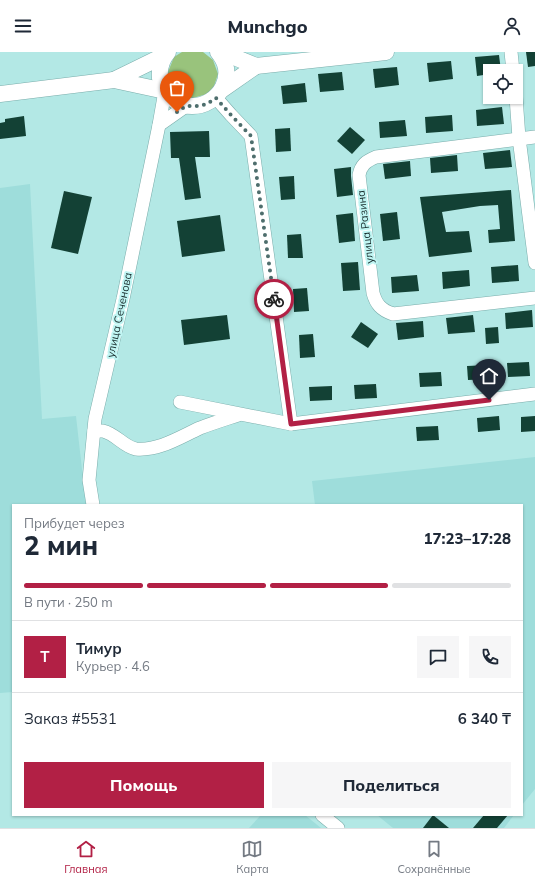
<!DOCTYPE html>
<html lang="ru">
<head>
<meta charset="utf-8">
<style>
	:root { --surface:#fff; --page:#f6f6f7; --text:#1f2937; --muted:#747a83; --line:#e0e1e3; --accent:#b22045 }
	body { margin:0; font-family:Mulish,sans-serif; background:var(--page); color:var(--text); height:100vh; display:flex; flex-direction:column; font-size:15px; white-space:nowrap }
	* { box-sizing:border-box; margin:0 }
	p { font-size:13px; color:var(--muted) }
	.icon { flex:none; width:22px; height:22px; fill:none; stroke:currentColor; stroke-width:2; stroke-linecap:round; stroke-linejoin:round }
	.map { position:relative; flex:1; overflow:hidden }
	.sheet { position:absolute; left:12px; top:452px; width:511px; height:312px; display:flex; flex-direction:column; background:var(--surface); border-radius:0px; box-shadow:0 1px 3px #0004 }
	.sheet>* { flex:none }
	.controls { position:absolute; left:483px; top:12px; display:grid; gap:8px }
	.controls a { display:grid; place-items:center; width:40px; height:40px; border-radius:0px; background:var(--surface); box-shadow:0 1px 3px #0004; font-size:20px }
	.pin { position:absolute; display:grid; place-items:center; width:34px; height:34px; color:#fff; margin:-41px -17px; border-radius:50% 50% 50% 0; rotate:-45deg; box-shadow:0 0 4px #0007 }
	.pin .icon { rotate:45deg }
	.courier { position:absolute; display:grid; place-items:center; width:40px; height:40px; margin:-20px; border:3px solid #b22045; border-radius:50%; background:#fff; color:#222; box-shadow:0 1px 5px #0007 }
	.overview em { font-style:normal; font-weight:800 }
	.overview div { display:flex; flex-direction:column-reverse }
	.overview { display:flex; align-items:center; justify-content:space-between; height:68px; padding:0 12px }
	h1 { font-size:26px; font-weight:800; line-height:30px }
	.bar { display:grid; grid-template-columns:repeat(4,1fr); gap:6px 4px; align-content:center; height:48px; padding:0 12px }
	.bar i { height:5px; border-radius:3px; background:var(--line) }
	.bar .current { background:var(--accent) }
	.bar p { grid-column:span 4 }
	.line { display:flex; align-items:center; gap:10px; padding:0 12px; border-top:1px solid var(--line) }
	.line div { flex:1 }
	.round { display:grid; place-items:center; flex:none; width:42px; height:42px; border-radius:0px; background:var(--page) }
	.cta { display:flex; gap:8px; margin-top:auto; padding:8px 12px }
	.cta a { flex:1; height:46px; border-radius:0px; background:var(--accent); color:#fff; font-size:16px; font-weight:800; line-height:46px; text-align:center }
	.cta a+a { background:var(--page); color:var(--text) }
	header { display:flex; justify-content:space-between; align-items:center; height:52px; padding:0 12px; background:var(--surface); font-size:18px; font-weight:800 }
	.tab-bar { display:flex; justify-content:space-around; align-items:center; height:56px; border-top:1px solid var(--line); background:var(--surface); font-size:11px; color:var(--muted) }
	.tab-bar a { display:grid; justify-items:center; gap:2px }
	.tab-bar .current { color:var(--accent) }
	.map>svg:first-child { display:block }
	.built { fill:#9edddb }
	.green { fill:#99c37c }
	.building { fill:#134135 }
	.lines { fill:none; stroke-linecap:round; stroke-linejoin:round }
	.minor-casing { stroke:#7aadab; stroke-width:14 }
	.major-casing { stroke:#7aadab; stroke-width:17 }
	.minor { stroke:#fff; stroke-width:13 }
	.major { stroke:#fff; stroke-width:16 }
	.done { stroke:#4e6e6d; stroke-width:4; stroke-dasharray:0 7.2 }
	.route { stroke:#b22045; stroke-width:5 }
	.labels { text-anchor:middle; dominant-baseline:central; stroke-width:4; stroke-linejoin:round; paint-order:stroke }
	.street-label { font-size:11px; fill:#182d2d; stroke:#c0f5f3 }
</style>
</head>
<body>
<header><svg class="icon" aria-label="menu" viewBox="0 0 24 24"><path d="M4 6h16M4 12h16M4 18h16"/></svg>Munchgo<svg class="icon" aria-label="person" viewBox="0 0 24 24"><circle cx="12" cy="8" r="4"/><path d="M4 21q1-7 8-7t8 7"/></svg></header>
<div class="map">
<svg width="535" height="776" viewBox="0 0 535 776">
	<rect width="100%" height="100%" fill="#b3e8e5"/>
	<g class="built">
		<polygon points="30,132 42,367 76,364 86,453 13,453 13,640 0,641 0,136"/>
		<polygon points="535,405 535,737 522,753 522,453 315,453 312,429"/>
		<polygon points="261,763 305,763 321,776 249,776"/>
		<polygon points="377,763 514,763 504,776 393,776"/>
	</g>
	<polygon class="green" points="182,0 203,0 213,8 218,22 214,34 207,42 193,46 179,42 170,33 168,20 174,5"/>
	<g class="building">
		<polygon points="526,0 535,0 535,14 528,15"/>
		<polygon points="499,3 501,19 490,19 490,22 477,24 475,5"/>
		<polygon points="451,9 453,27 429,30 427,11"/>
		<polygon points="397,15 399,33 375,36 373,17"/>
		<polygon points="342,20 344,38 320,40 318,22"/>
		<polygon points="305,31 307,50 283,52 281,34"/>
		<polygon points="502,55 504,72 477,74 476,58"/>
		<polygon points="452,63 453,79 426,81 425,65"/>
		<polygon points="24,64 26,84 0,87 0,71 5,70 5,67"/>
		<polygon points="405,68 407,84 380,86 379,70"/>
		<polygon points="350,75 365,88 352,102 337,89"/>
		<polygon points="290,76 291,99 276,100 275,77"/>
		<polygon points="209,79 210,105 195,105 201,146 185,148 179,106 171,106 170,80"/>
		<polygon points="510,98 512,115 485,117 483,101"/>
		<polygon points="457,103 458,119 431,121 430,106"/>
		<polygon points="410,109 411,124 385,127 383,112"/>
		<polygon points="351,115 351,124 353,143 337,145 334,117"/>
		<polygon points="294,124 295,147 281,148 279,125"/>
		<polygon points="511,138 515,189 489,191 488,178 500,177 498,153 480,154 442,160 446,180 469,179 472,200 429,205 420,145"/>
		<polygon points="64,139 92,145 78,202 51,196"/>
		<polygon points="397,160 400,187 383,189 380,162"/>
		<polygon points="353,161 355,189 339,191 336,163"/>
		<polygon points="220,163 225,199 182,205 177,169"/>
		<polygon points="301,182 303,206 288,206 287,183"/>
		<polygon points="358,210 360,238 343,239 341,211"/>
		<polygon points="518,213 519,229 492,231 491,215"/>
		<polygon points="469,218 470,234 443,237 442,220"/>
		<polygon points="417,223 419,239 392,241 391,225"/>
		<polygon points="307,236 309,259 294,260 293,237"/>
		<polygon points="532,258 533,275 506,277 505,261"/>
		<polygon points="227,263 230,287 184,293 181,268"/>
		<polygon points="473,263 475,280 448,282 446,266"/>
		<polygon points="423,269 424,285 398,288 396,271"/>
		<polygon points="361,270 378,282 368,296 351,285"/>
		<polygon points="498,275 499,291 486,292 485,276"/>
		<polygon points="313,282 315,305 300,306 299,283"/>
		<polygon points="529,310 530,324 508,325 507,311"/>
		<polygon points="489,313 490,327 468,328 467,314"/>
		<polygon points="441,320 442,334 420,335 419,321"/>
		<polygon points="376,332 377,346 355,347 354,333"/>
		<polygon points="332,334 332,348 310,349 309,335"/>
		<polygon points="499,364 500,378 478,380 477,366"/>
		<polygon points="535,364 535,379 521,380 521,365"/>
		<polygon points="438,374 439,388 417,389 416,375"/>
		<polygon points="433,763 449,776 423,776"/>
		<polygon points="484,763 508,763 497,776 473,776"/>
	</g>
	<g class="lines">
		<defs>
			<g id="minor">
				<polyline points="511,0 513,19"/>
				<polyline points="516,45 519,86 535,211"/>
				<polyline points="216,46 231,63 251,84 291,372"/>
				<polyline points="159,73 186,54"/>
				<path d="M 535,85 L 376,105 C 366,109 361,113 359,123 L 373,241 C 376,252 381,258 393,262 L 535,246"/>
				<polyline points="180,350 291,372 535,342"/>
				<path d="M 94,379 C 97,379 101,379 103,379 C 116,382 124,395 136,397 C 159,399 180,385 200,376 C 213,371 226,367 238,363"/>
				<polyline points="93,453 89,428 95,367 123,247 159,73 165,39"/>
				<polyline points="322,763 338,776"/>
			</g>
			<g id="major">
				<path d="M 168,0 C 162,7 159,16 160,26 C 162,35 167,43 174,48 C 197,65 230,44 226,16 C 225,10 222,5 218,0"/>
				<polyline points="222,0 256,14 386,0"/>
				<polyline points="114,28 165,3"/>
				<polyline points="223,37 256,14"/>
				<polyline points="0,42 114,28 165,39"/>
			</g>
		</defs>
		<use href="#minor" class="minor-casing"/>
		<use href="#major" class="major-casing"/>
		<use href="#minor" class="minor"/>
		<use href="#major" class="major"/>
	</g>
	<g class="lines">
		<polyline class="done" points="177,60 186,54 197,54 207,52 216,46 231,63 251,84 274,247"/>
		<polyline class="route" points="274,247 291,372 489,348"/>
	</g>
	<g class="labels">
		<g class="street-label">
			<text transform="translate(365 175) rotate(-97)">улица Разина</text>
			<text transform="translate(119 263) rotate(-78)">улица Сеченова</text>
		</g>
	</g>
</svg>
<div class="controls">
<a><svg class="icon" aria-label="locate" viewBox="0 0 24 24"><circle cx="12" cy="12" r="6"/><path d="M12 2v4M12 18v4M2 12h4M18 12h4"/></svg></a>
</div>
<div class="pin" style="left:177px;top:60px;background:#ea580c"><svg class="icon" aria-label="bag" viewBox="0 0 24 24"><path d="M5 8h14l-1 12H6zM9 8a3 3 0 0 1 6 0"/></svg></div>
<div class="pin" style="left:489px;top:348px;background:#1f2937"><svg class="icon" aria-label="home" viewBox="0 0 24 24"><path d="M3 11l9-7 9 7M6 9v11h12V9"/></svg></div>
<div class="courier" style="left:274px;top:247px"><svg class="icon" aria-label="bike" viewBox="0 0 24 24"><circle cx="6" cy="16" r="4"/><circle cx="18" cy="16" r="4"/><path d="M6 16l4-8h5l3 8M10 8l3 8H6M13 5h3"/></svg></div>
<section class="sheet">
<div class="overview"><div><h1>2 мин</h1><p>Прибудет через</p></div><em>17:23–17:28</em></div>
<div class="bar"><i class="current"></i><i class="current"></i><i class="current"></i><i></i><p>В пути · 250 m</p></div>
<div class="line" style="height:72px"><b class="round" style="background:var(--accent);color:#fff">Т</b><div><b>Тимур</b><p>Курьер · 4.6</p></div><a class="round"><svg class="icon" aria-label="chat" viewBox="0 0 24 24"><path d="M4 5h16v11H9l-5 4z"/></svg></a><a class="round"><svg class="icon" aria-label="phone" viewBox="0 0 24 24"><path d="M5 4h4l2 5-3 2q2 4 5 5l2-3 5 2v4C11 20 4 13 5 4z"/></svg></a></div>
<div class="line" style="height:52px"><div>Заказ #5531</div><b>6 340 ₸</b></div>
<div class="cta"><a>Помощь</a><a>Поделиться</a></div>
</section>
</div>
<nav class="tab-bar">
<a class="current"><svg class="icon" aria-label="home" viewBox="0 0 24 24"><path d="M3 11l9-7 9 7M6 9v11h12V9"/></svg>Главная</a>
<a><svg class="icon" aria-label="map" viewBox="0 0 24 24"><path d="M3 6l6-2 6 2 6-2v14l-6 2-6-2-6 2zM9 4v14M15 6v14"/></svg>Карта</a>
<a><svg class="icon" aria-label="saved" viewBox="0 0 24 24"><path d="M7 4h10v16l-5-4-5 4z"/></svg>Сохранённые</a>
</nav>
</body>
</html>
